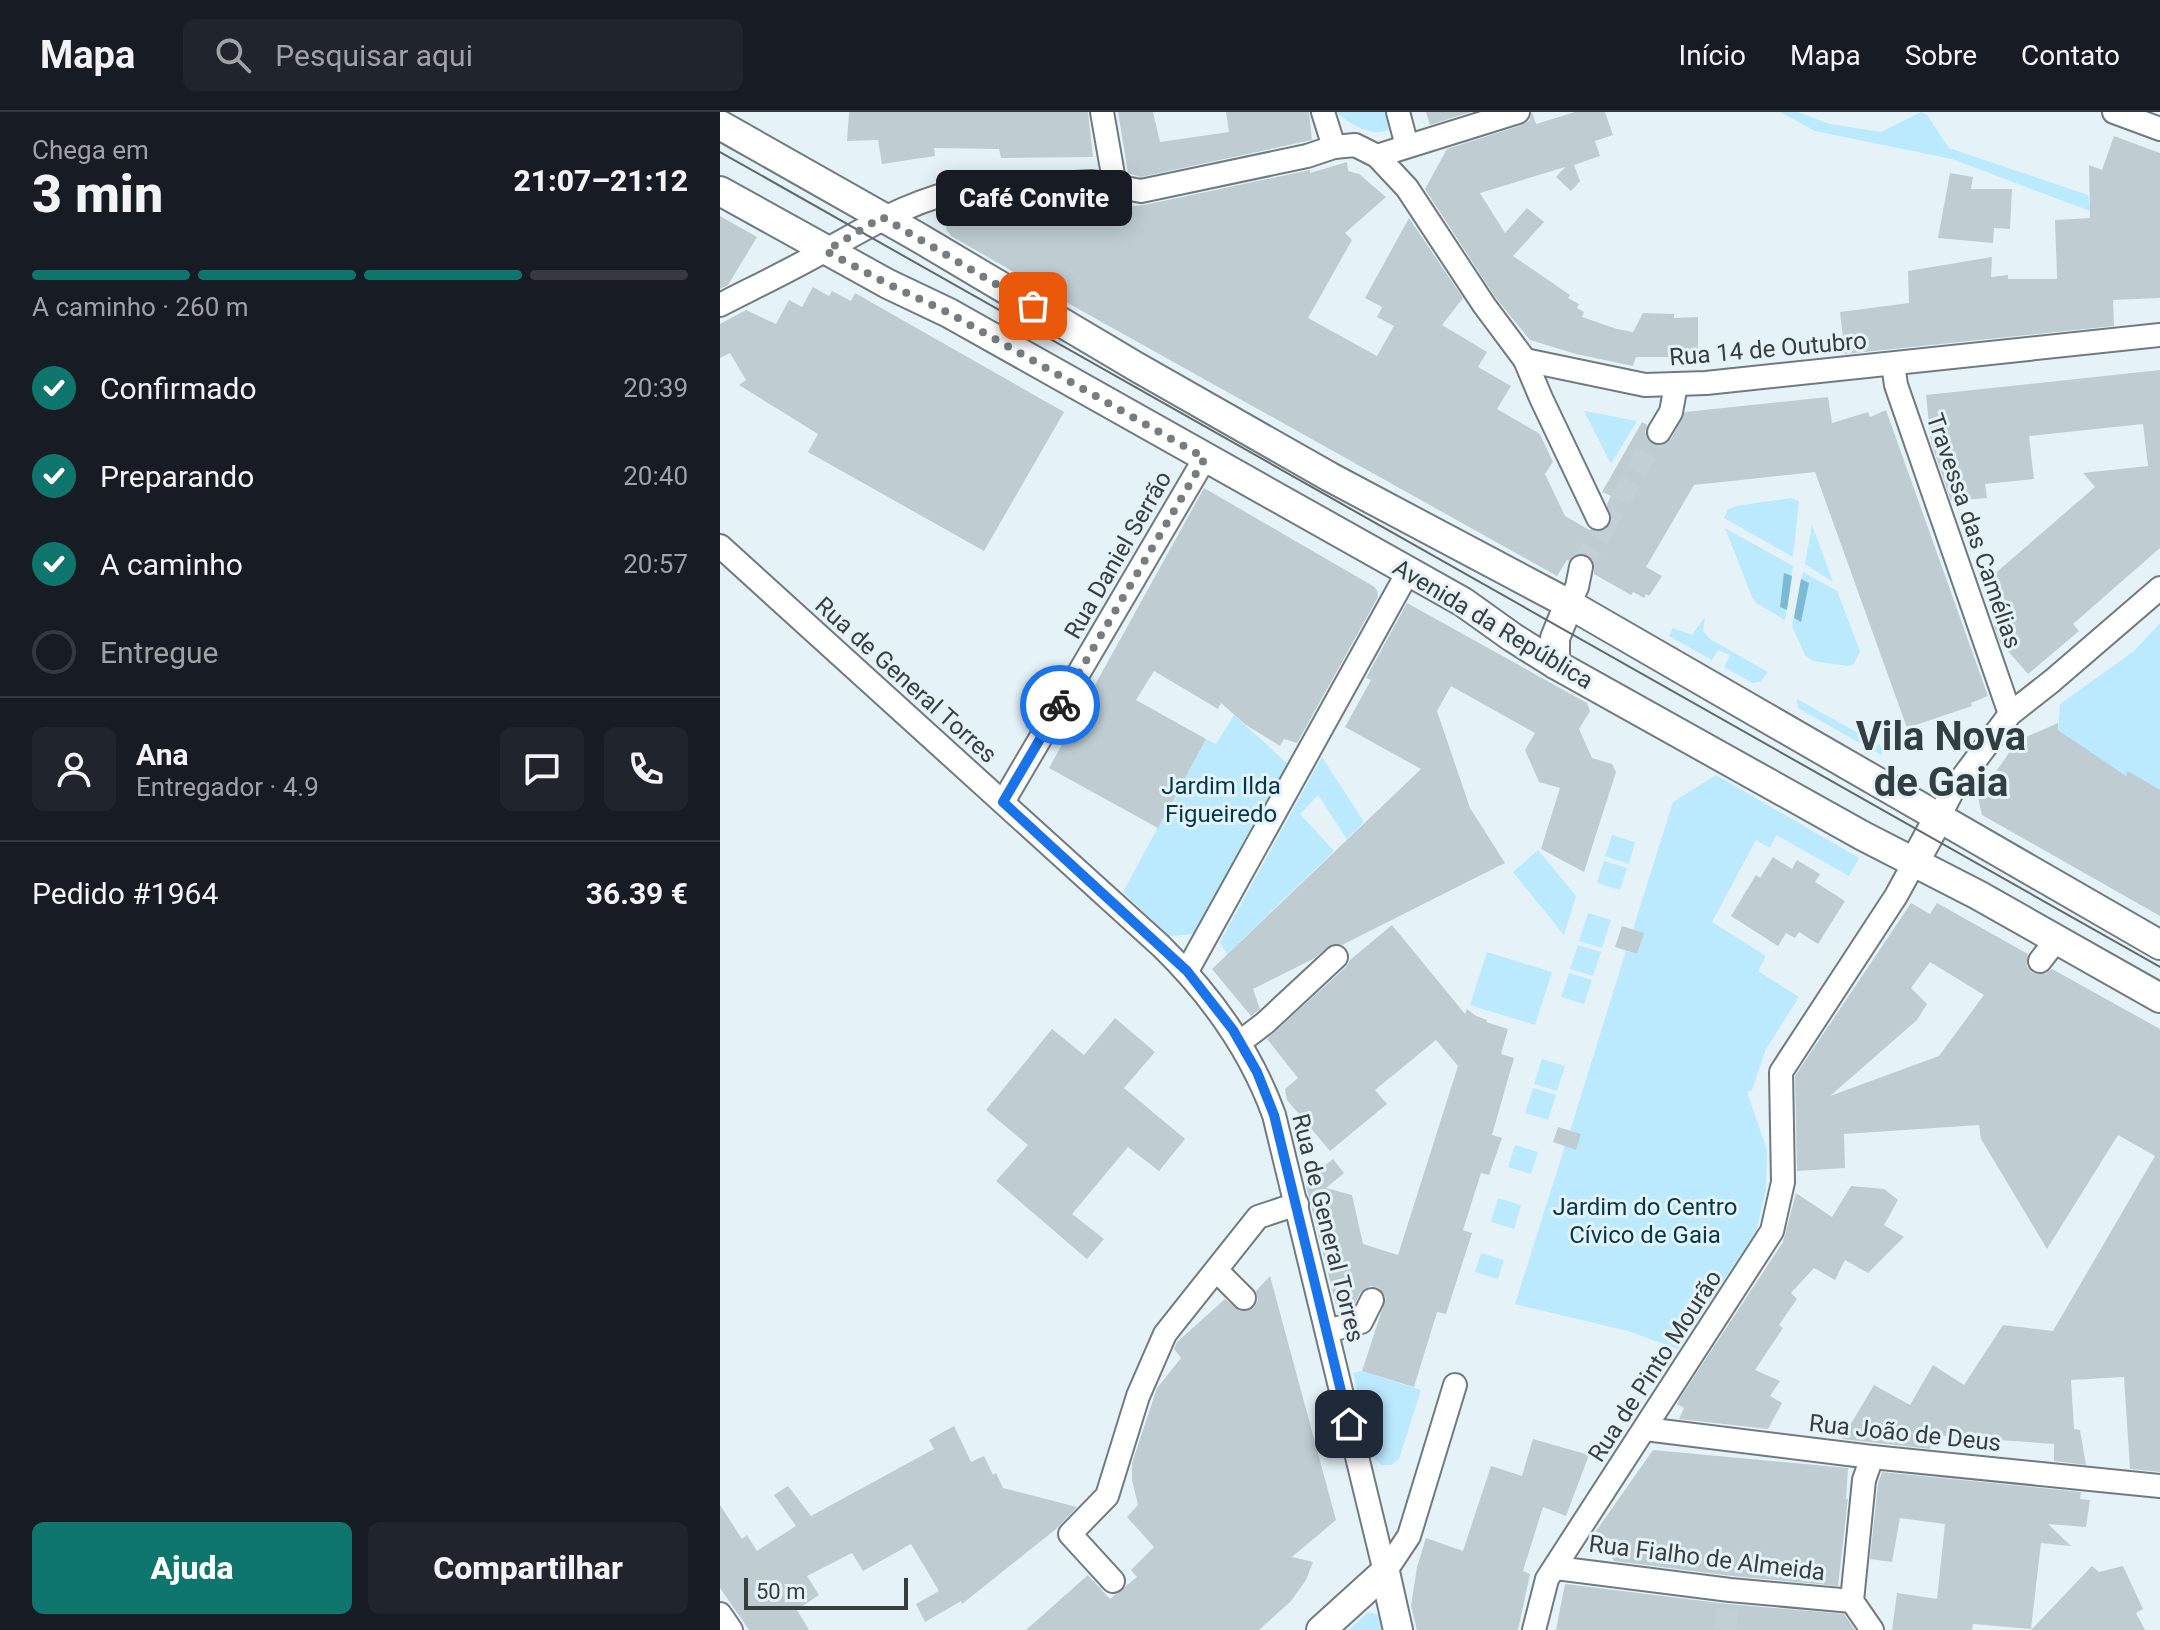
<!DOCTYPE html>
<html lang="pt">
<head>
<meta charset="utf-8">
<style>
	:root { --surface:#171b24; --page:#20242c; --text:#f1f3f6; --muted:#9ea1a6; --line:#363941; --accent:#0f766e }
	body { margin:0; font-family:Roboto,sans-serif; background:var(--page); color:var(--text); height:100vh; display:flex; flex-direction:column; font-size:30px; white-space:nowrap }
	* { box-sizing:border-box; margin:0 }
	p { font-size:26px; color:var(--muted) }
	.icon { flex:none; width:44px; height:44px; fill:none; stroke:currentColor; stroke-width:2; stroke-linecap:round; stroke-linejoin:round }
	.map { position:relative; flex:1; overflow:hidden }
	.sheet { display:flex; flex-direction:column; background:var(--surface); width:720px }
	.sheet>* { flex:none }
	.scale { position:absolute; left:24px; bottom:20px; width:164px; box-sizing:border-box; padding-left:8px; border:4px solid #383e40; border-top:0; font-size:22px; line-height:28px; white-space:nowrap; color:#383e40; -webkit-text-stroke:6px #e5f3f9; paint-order:stroke }
	.pin { position:absolute; display:grid; place-items:center; width:68px; height:68px; color:#fff; margin:-34px; border-radius:16px; box-shadow:0 4px 12px #0006 }
	.courier { position:absolute; display:grid; place-items:center; width:80px; height:80px; margin:-40px; border:6px solid #1a73e8; border-radius:50%; background:#fff; color:#222; box-shadow:0 2px 10px #0007 }
	.bubble { position:absolute; height:56px; border-radius:12px; background:var(--surface); box-shadow:0 4px 20px #0003; font-size:26px; font-weight:800; line-height:56px; text-align:center }
	.head em { font-style:normal; font-weight:800 }
	.head div { display:flex; flex-direction:column-reverse }
	.head { display:flex; align-items:center; justify-content:space-between; height:136px; padding:0 32px }
	h1 { font-size:52px; font-weight:800; line-height:60px }
	.bar { display:grid; grid-template-columns:repeat(4,1fr); gap:12px 8px; align-content:center; height:96px; padding:0 32px }
	.bar i { height:10px; border-radius:6px; background:var(--line) }
	.bar .selected { background:var(--accent) }
	.bar p { grid-column:span 4 }
	.line { display:flex; align-items:center; gap:20px; padding:0 32px; border-top:2px solid var(--line) }
	.line div { flex:1 }
	.round { display:grid; place-items:center; flex:none; width:84px; height:84px; border-radius:12px; background:var(--page) }
	ol { padding:0 32px; list-style:none }
	li { display:flex; align-items:center; gap:24px; height:88px }
	li p { margin-inline-start:auto }
	li .icon { padding:8px; border-radius:50%; background:var(--accent); color:#fff; stroke-width:4 }
	li:last-child { color:var(--muted) }
	li i { width:44px; height:44px; border:4px solid var(--line); border-radius:50% }
	.cta { display:flex; gap:16px; margin-top:auto; padding:16px 32px }
	.cta a { flex:1; height:92px; border-radius:12px; background:var(--accent); color:#fff; font-size:32px; font-weight:800; line-height:92px; text-align:center }
	.cta a+a { background:var(--page); color:var(--text) }
	header { display:flex; align-items:center; gap:48px; box-sizing:border-box; height:112px; padding:0 40px; background:var(--surface); border-bottom:2px solid var(--line) }
	header strong { font-size:38px }
	nav { display:flex; gap:44px; margin-inline-start:auto; font-size:28px }
	.search { width:560px; height:72px; background:var(--page); display:flex; align-items:center; gap:20px; box-sizing:border-box; padding:0 28px; border-radius:12px; color:var(--muted); font-size:30px }
	main { display:flex; flex:1; min-height:0 }
	.map>svg:first-child { display:block }
	.green { fill:#bbe9fe }
	.water { fill:#7cbad4 }
	.building { fill:#bfcdd3; fill-rule:evenodd }
	.lines { fill:none; stroke-linecap:round; stroke-linejoin:round }
	.minor-tunnel { stroke:#c2cfd4; stroke-width:22; stroke-dasharray:22 11; stroke-linecap:butt }
	.minor-casing { stroke:#6f7b81; stroke-width:26 }
	.major-casing { stroke:#6f7b81; stroke-width:32 }
	.minor { stroke:#fff; stroke-width:22 }
	.major { stroke:#fff; stroke-width:28 }
	.tram { stroke:#60686b; stroke-width:2 }
	.done { stroke:#757d81; stroke-width:8; stroke-dasharray:0 14.4 }
	.route { stroke:#1a73e8; stroke-width:10 }
	.labels { text-anchor:middle; dominant-baseline:central; stroke-width:6; stroke-linejoin:round; paint-order:stroke }
	.street-label { font-size:24px; fill:#383e40; stroke:#e5f3f9 }
	.park-label { font-size:24px; fill:#00394c; stroke:#e5f3f9 }
	.town-label { font-size:40px; font-weight:bold; fill:#333e43; stroke:#e5f3f9 }
</style>
</head>
<body>
<header>
<strong>Mapa</strong>
<div class="search"><svg class="icon" aria-label="search" viewBox="0 0 24 24"><circle cx="10" cy="10" r="6"/><path d="M15 15l6 6"/></svg>Pesquisar aqui</div>
<nav><a>Início</a><a>Mapa</a><a>Sobre</a><a>Contato</a></nav>
</header>
<main>
<section class="sheet">
<div class="head"><div><h1>3 min</h1><p>Chega em</p></div><em>21:07–21:12</em></div>
<div class="bar"><i class="selected"></i><i class="selected"></i><i class="selected"></i><i></i><p>A caminho · 260 m</p></div>
<ol>
<li><svg class="icon" aria-label="check" viewBox="0 0 24 24"><path d="M5 12l5 5 9-10"/></svg>Confirmado<p>20:39</p></li>
<li><svg class="icon" aria-label="check" viewBox="0 0 24 24"><path d="M5 12l5 5 9-10"/></svg>Preparando<p>20:40</p></li>
<li><svg class="icon" aria-label="check" viewBox="0 0 24 24"><path d="M5 12l5 5 9-10"/></svg>A caminho<p>20:57</p></li>
<li><i></i>Entregue</li>
</ol>
<div class="line" style="height:144px"><a class="round"><svg class="icon" aria-label="person" viewBox="0 0 24 24"><circle cx="12" cy="8" r="4"/><path d="M4 21q1-7 8-7t8 7"/></svg></a><div><b>Ana</b><p>Entregador · 4.9</p></div><a class="round"><svg class="icon" aria-label="chat" viewBox="0 0 24 24"><path d="M4 5h16v11H9l-5 4z"/></svg></a><a class="round"><svg class="icon" aria-label="phone" viewBox="0 0 24 24"><path d="M5 4h4l2 5-3 2q2 4 5 5l2-3 5 2v4C11 20 4 13 5 4z"/></svg></a></div>
<div class="line" style="height:104px"><div>Pedido #1964</div><b>36.39 €</b></div>
<div class="cta"><a>Ajuda</a><a>Compartilhar</a></div>
</section>
<div class="map">
<svg width="1440" height="1518" viewBox="0 0 1440 1518">
	<rect width="100%" height="100%" fill="#e5f3f9"/>
	<g class="green">
		<path d="M 616,0 L 666,0 L 672,11 L 672,16 C 653,27 631,13 616,0 Z"/>
		<polygon points="1060,0 1078,0 1110,12 1161,20 1201,0 1207,3 1229,36 1368,83 1370,99 1232,47 1095,19"/>
		<polygon points="865,299 917,309 891,352 864,299"/>
		<polygon points="1071,386 1079,389 1073,445 1004,406 1008,397 1016,394"/>
		<polygon points="1092,413 1113,470 1085,452"/>
		<polygon points="1005,416 1073,454 1065,508 1036,491 1032,485"/>
		<polygon points="1083,460 1117,479 1140,539 1134,552 1129,554 1093,549 1085,543 1072,514"/>
		<polygon points="985,505 983,519 990,527 1048,560 1040,570 1033,571 1004,555 1010,543 998,538 992,548 949,524 953,516 972,523"/>
		<polygon points="1440,511 1440,678 1409,660 1405,666 1338,618 1340,592 1414,539"/>
		<polygon points="1077,587 1165,636 1161,643 1078,596"/>
		<polygon points="514,603 569,653 476,822 449,824 403,780 486,627 496,632"/>
		<polygon points="602,645 644,710 627,727 598,683 580,702 614,739 507,842 500,830"/>
		<polygon points="996,663 1139,746 1129,764 1056,723 1050,736 1036,728 992,810 1046,844 1038,859 1079,885 1046,937 1032,978 1027,980 1047,1038 1046,1078 1036,1120 958,1237 908,1219 795,1192 845,1034 856,1038 850,1019 905,842 906,839 917,842 923,821 913,817 953,690"/>
		<polygon points="892,723 915,730 909,752 885,744"/>
		<polygon points="818,738 856,784 844,823 793,760"/>
		<polygon points="884,749 907,756 900,778 877,771"/>
		<polygon points="868,801 891,808 882,836 859,829"/>
		<polygon points="858,833 881,840 873,864 850,857"/>
		<polygon points="767,840 832,860 815,913 750,893"/>
		<polygon points="849,861 872,868 864,892 841,885"/>
		<polygon points="822,947 845,954 837,979 814,972"/>
		<polygon points="813,976 836,983 828,1008 805,1001"/>
		<polygon points="795,1033 818,1040 811,1062 788,1055"/>
		<polygon points="778,1086 801,1093 794,1117 771,1110"/>
		<polygon points="761,1141 784,1148 778,1167 755,1160"/>
		<polygon points="642,1259 701,1278 679,1347 671,1353 661,1353 654,1346 633,1261"/>
		<polygon points="648,1500 662,1504 666,1518 629,1518"/>
	</g>
	<g class="water">
		<polygon points="1064,461 1072,464 1067,498 1060,495"/>
		<polygon points="1081,467 1089,471 1081,510 1074,506"/>
	</g>
	<g class="building">
		<polygon points="129,0 368,0 373,45 281,46 279,37 214,36 215,44 162,52 158,28 127,29"/>
		<polygon points="398,0 433,0 440,30 509,20 506,0 589,0 592,28 421,65 408,61"/>
		<polygon points="706,0 751,0 710,13"/>
		<polygon points="812,0 816,12 855,0 885,0 893,23 875,29 880,44 854,53 860,69 851,79 836,65 845,55 760,81 785,121 807,96 824,110 793,144 850,183 848,186 859,192 857,196 864,200 862,205 897,217 913,220 923,201 954,202 954,206 978,205 978,245 916,245 913,254 856,242 810,228 775,185 705,77 727,37 802,13 809,9"/>
		<polygon points="1394,24 1440,41 1440,186 1393,188 1394,214 1125,242 1120,200 1189,191 1188,159 1272,145 1271,165 1288,163 1288,167 1337,167 1335,108 1370,106 1369,53 1382,58"/>
		<polygon points="627,50 628,59 639,62 666,85 625,121 632,128 588,206 657,244 674,214 657,205 662,195 645,186 689,106 743,186 722,213 767,240 758,255 791,274 777,297 820,322 833,350 825,362 845,404 871,419 883,419 890,413 892,406 887,392 891,384 882,380 922,310 927,313 925,321 927,327 940,334 951,327 965,300 1108,285 1112,311 1148,300 1150,305 1166,298 1268,584 1251,591 1252,594 1187,616 1095,360 974,373 926,455 942,464 929,484 926,482 924,486 913,480 911,483 874,462 874,450 864,442 856,442 849,449 847,448 837,464 337,185 231,124 226,117 229,100 238,96 400,95 424,93 590,58 590,61"/>
		<polygon points="1230,61 1253,65 1251,77 1292,77 1290,117 1274,116 1273,131 1218,126"/>
		<polygon points="0,104 37,125 8,173 0,177"/>
		<polygon points="93,175 109,184 112,179 131,189 135,181 344,300 264,439 88,340 98,322 19,273 26,268 10,241 0,246 0,212 26,198 56,212 69,188 82,195"/>
		<polygon points="1440,258 1440,436 1353,512 1359,519 1308,562 1280,530 1274,514 1294,498 1273,474 1276,471 1271,465 1375,375 1363,361 1428,354 1423,312 1309,324 1314,367 1265,372 1267,386 1231,389 1211,330 1206,283"/>
		<polygon points="484,376 653,474 657,478 658,485 577,631 564,627 560,634 526,613 501,591 498,597 434,559 416,588 486,627 438,716 329,656"/>
		<polygon points="687,491 867,591 870,599 859,617 872,646 892,652 896,660 864,760 821,737 840,676 819,670 805,638 815,621 731,574 717,599 750,696 785,751 622,833 612,832 593,847 533,877 540,897 531,904 492,857 701,657 625,615 651,568 646,566"/>
		<polygon points="1338,611 1338,618 1406,664 1408,659 1440,678 1440,804 1262,703 1258,686 1297,629"/>
		<polygon points="1053,745 1072,757 1077,748 1100,762 1095,770 1125,789 1098,832 1079,820 1075,826 1066,821 1058,834 1011,804 1036,763 1040,766"/>
		<path d="M 1191,791 L 1210,802 L 1217,791 L 1308,842 L 1307,854 L 1312,860 L 1325,862 L 1332,857 L 1440,917 L 1440,1360 L 1410,1357 L 1404,1265 L 1351,1268 L 1354,1317 L 1360,1318 L 1366,1353 L 1334,1349 L 1334,1332 L 1212,1323 L 1210,1337 L 1122,1327 L 1154,1273 L 1190,1293 L 1213,1253 L 1244,1273 L 1283,1213 L 1333,1219 L 1435,1044 L 1398,1023 L 1327,1137 L 1261,1027 L 1259,1013 L 1124,1022 L 1125,1056 L 1077,1059 L 1075,964 ZM 1210,850 L 1264,883 L 1219,944 L 1110,984 L 1197,908 L 1207,892 L 1191,876 Z"/>
		<polygon points="672,813 745,902 747,897 756,904 767,908 766,910 788,917 781,942 794,946 772,1023 782,1026 769,1063 761,1061 743,1118 752,1121 726,1202 717,1200 694,1275 642,1259 666,1186 659,1176 650,1174 640,1181 634,1193 617,1197 585,1069 613,1047 624,1061 606,1076 632,1083 643,1132 678,1143 738,954 716,928 655,978 667,992 610,1039 567,988 565,977 578,966 547,927 626,855 630,848"/>
		<polygon points="902,814 924,821 917,842 895,835"/>
		<polygon points="395,906 435,940 404,976 465,1027 439,1059 408,1035 352,1102 384,1127 367,1147 276,1069 308,1033 266,998 332,917 364,943"/>
		<polygon points="838,1015 861,1022 856,1038 833,1030"/>
		<polygon points="1131,1074 1164,1077 1178,1088 1164,1113 1184,1125 1148,1161 1125,1148 1115,1168 1094,1156 1071,1181 1077,1187 1059,1213 1063,1216 1035,1258 1060,1269 1050,1284 1062,1291 1048,1317 959,1307 964,1296 957,1292 960,1286 1063,1130 1076,1081 1112,1105"/>
		<polygon points="550,1164 616,1408 572,1445 593,1450 586,1468 571,1489 539,1518 306,1518 368,1463 390,1487 417,1465 411,1458 434,1435 407,1405 418,1393 412,1368 412,1351 437,1276 461,1246 454,1237 457,1230 505,1187 520,1199 533,1196 538,1189 536,1179"/>
		<polygon points="234,1314 251,1350 264,1344 273,1363 276,1361 283,1376 357,1395 336,1417 242,1492 241,1489 205,1510 196,1492 219,1479 191,1432 143,1459 132,1441 87,1464 99,1483 77,1498 89,1518 29,1518 0,1476 0,1393 22,1427 27,1423 37,1439 76,1414 54,1383 68,1374 91,1404 214,1337 209,1328"/>
		<polygon points="813,1327 869,1343 846,1404 823,1395 803,1459 810,1462 798,1518 697,1518 691,1494 697,1455 706,1426 743,1439 771,1354 802,1364"/>
		<polygon points="933,1338 1128,1356 1126,1388 1128,1386 1118,1474 1012,1464 894,1449 876,1419"/>
		<polygon points="1162,1360 1361,1380 1360,1387 1370,1388 1366,1415 1328,1412 1351,1434 1321,1431 1311,1517 1253,1512 1252,1518 1172,1518 1177,1481 1217,1487 1225,1412 1180,1406 1172,1450 1150,1447 1158,1371"/>
		<polygon points="1372,1454 1379,1460 1403,1454 1423,1497 1416,1501 1425,1518 1311,1518"/>
		<polygon points="845,1472 1008,1492 1124,1502 1135,1518 836,1518"/>
	</g>
	<g class="lines">
		<g class="minor-tunnel">
			<polyline points="883,417 939,320"/>
			<polyline points="861,455 883,417 878,406"/>
			<polyline points="1005,1518 1009,1487"/>
		</g>
		<defs>
			<g id="minor">
				<polyline points="382,0 395,74"/>
				<polyline points="603,0 614,35"/>
				<polyline points="678,0 687,34"/>
				<polyline points="1394,0 1440,17"/>
				<polyline points="657,44 798,0"/>
				<path d="M 0,193 C 35,175 71,158 106,138 C 152,113 195,86 248,77 L 372,70 L 421,79 L 587,44 L 614,35 L 635,33 L 657,44 L 687,76 L 764,193 L 805,248 L 925,273 L 986,271 L 1440,223"/>
				<polyline points="805,248 821,286 878,406"/>
				<polyline points="1173,252 1176,273 1290,602"/>
				<polyline points="939,320 951,300 956,273"/>
				<path d="M 0,434 L 441,834 C 491,883 530,937 554,1003 L 665,1460"/>
				<polyline points="849,492 857,475 861,455"/>
				<polyline points="283,690 485,346"/>
				<polyline points="1219,705 1233,678 1290,602 1332,569 1440,476"/>
				<polyline points="1320,849 1337,827"/>
				<polyline points="467,859 688,460"/>
				<polyline points="520,930 545,911 616,845"/>
				<polyline points="503,1165 524,1186"/>
				<polyline points="607,1219 641,1210 652,1188"/>
				<polyline points="925,1317 1152,1345 1440,1374"/>
				<polyline points="1152,1345 1144,1368 1132,1489 1152,1518"/>
				<polyline points="836,1456 1010,1478 1132,1489"/>
				<polyline points="665,1460 689,1424 735,1273"/>
				<polyline points="393,1469 350,1422 387,1384 418,1284 445,1222 538,1105 577,1092"/>
				<polyline points="0,1502 11,1518"/>
				<polyline points="814,1518 827,1467 1052,1119 1063,1070 1061,960 1176,784 1194,751"/>
			</g>
			<g id="major">
				<polyline points="0,13 196,124 415,254 610,365 849,492 1440,833"/>
				<polyline points="0,79 168,172 229,201 743,490 792,525 835,552 1143,724 1258,783 1440,886"/>
				<polyline points="835,552 835,526 849,492"/>
				<polyline points="1194,751 1219,705"/>
				<polyline points="601,1518 665,1460 678,1518"/>
			</g>
		</defs>
		<use href="#minor" class="minor-casing"/>
		<use href="#major" class="major-casing"/>
		<use href="#minor" class="minor"/>
		<use href="#major" class="major"/>
		<polyline class="tram" points="0,40 1440,855"/>
	</g>
	<g class="lines">
		<polyline class="done" points="313,194 162,105 106,139 168,172 229,201 485,346 340,593"/>
		<polyline class="route" points="340,593 283,690 467,859 513,918 537,960 554,1003 629,1312"/>
	</g>
	<g class="labels">
		<g class="street-label">
			<text transform="translate(1048 237) rotate(-5)">Rua 14 de Outubro</text>
			<text transform="translate(1254 419) rotate(71)">Travessa das Camélias</text>
			<text transform="translate(398 443) rotate(-60)">Rua Daniel Serrão</text>
			<text transform="translate(773 512) rotate(31)">Avenida da República</text>
			<text transform="translate(186 568) rotate(42)">Rua de General Torres</text>
			<text transform="translate(608 1116) rotate(76)">Rua de General Torres</text>
			<text transform="translate(935 1254) rotate(-57)">Rua de Pinto Mourão</text>
			<text transform="translate(1185 1321) rotate(6)">Rua João de Deus</text>
			<text transform="translate(987 1446) rotate(7)">Rua Fialho de Almeida</text>
		</g>
		<g class="park-label">
			<text x="501" y="674">Jardim Ilda<tspan x="501" dy="28">Figueiredo</tspan></text>
			<text x="925" y="1095">Jardim do Centro<tspan x="925" dy="28">Cívico de Gaia</tspan></text>
		</g>
		<g class="town-label">
			<text x="1221" y="624">Vila Nova<tspan x="1221" dy="46">de Gaia</tspan></text>
		</g>
	</g>
</svg>
<div class="scale">50 m</div>
<div class="pin" style="left:313px;top:194px;background:#ea580c"><svg class="icon" aria-label="bag" viewBox="0 0 24 24"><path d="M5 8h14l-1 12H6zM9 8a3 3 0 0 1 6 0"/></svg></div>
<div class="pin" style="left:629px;top:1312px;background:#1f2937"><svg class="icon" aria-label="home" viewBox="0 0 24 24"><path d="M3 11l9-7 9 7M6 9v11h12V9"/></svg></div>
<div class="courier" style="left:340px;top:593px"><svg class="icon" aria-label="bike" viewBox="0 0 24 24"><circle cx="6" cy="16" r="4"/><circle cx="18" cy="16" r="4"/><path d="M6 16l4-8h5l3 8M10 8l3 8H6M13 5h3"/></svg></div>
<div class="bubble" style="left:216px;top:58px;width:196px">Café Convite</div>
</div>
</main>
</body>
</html>
